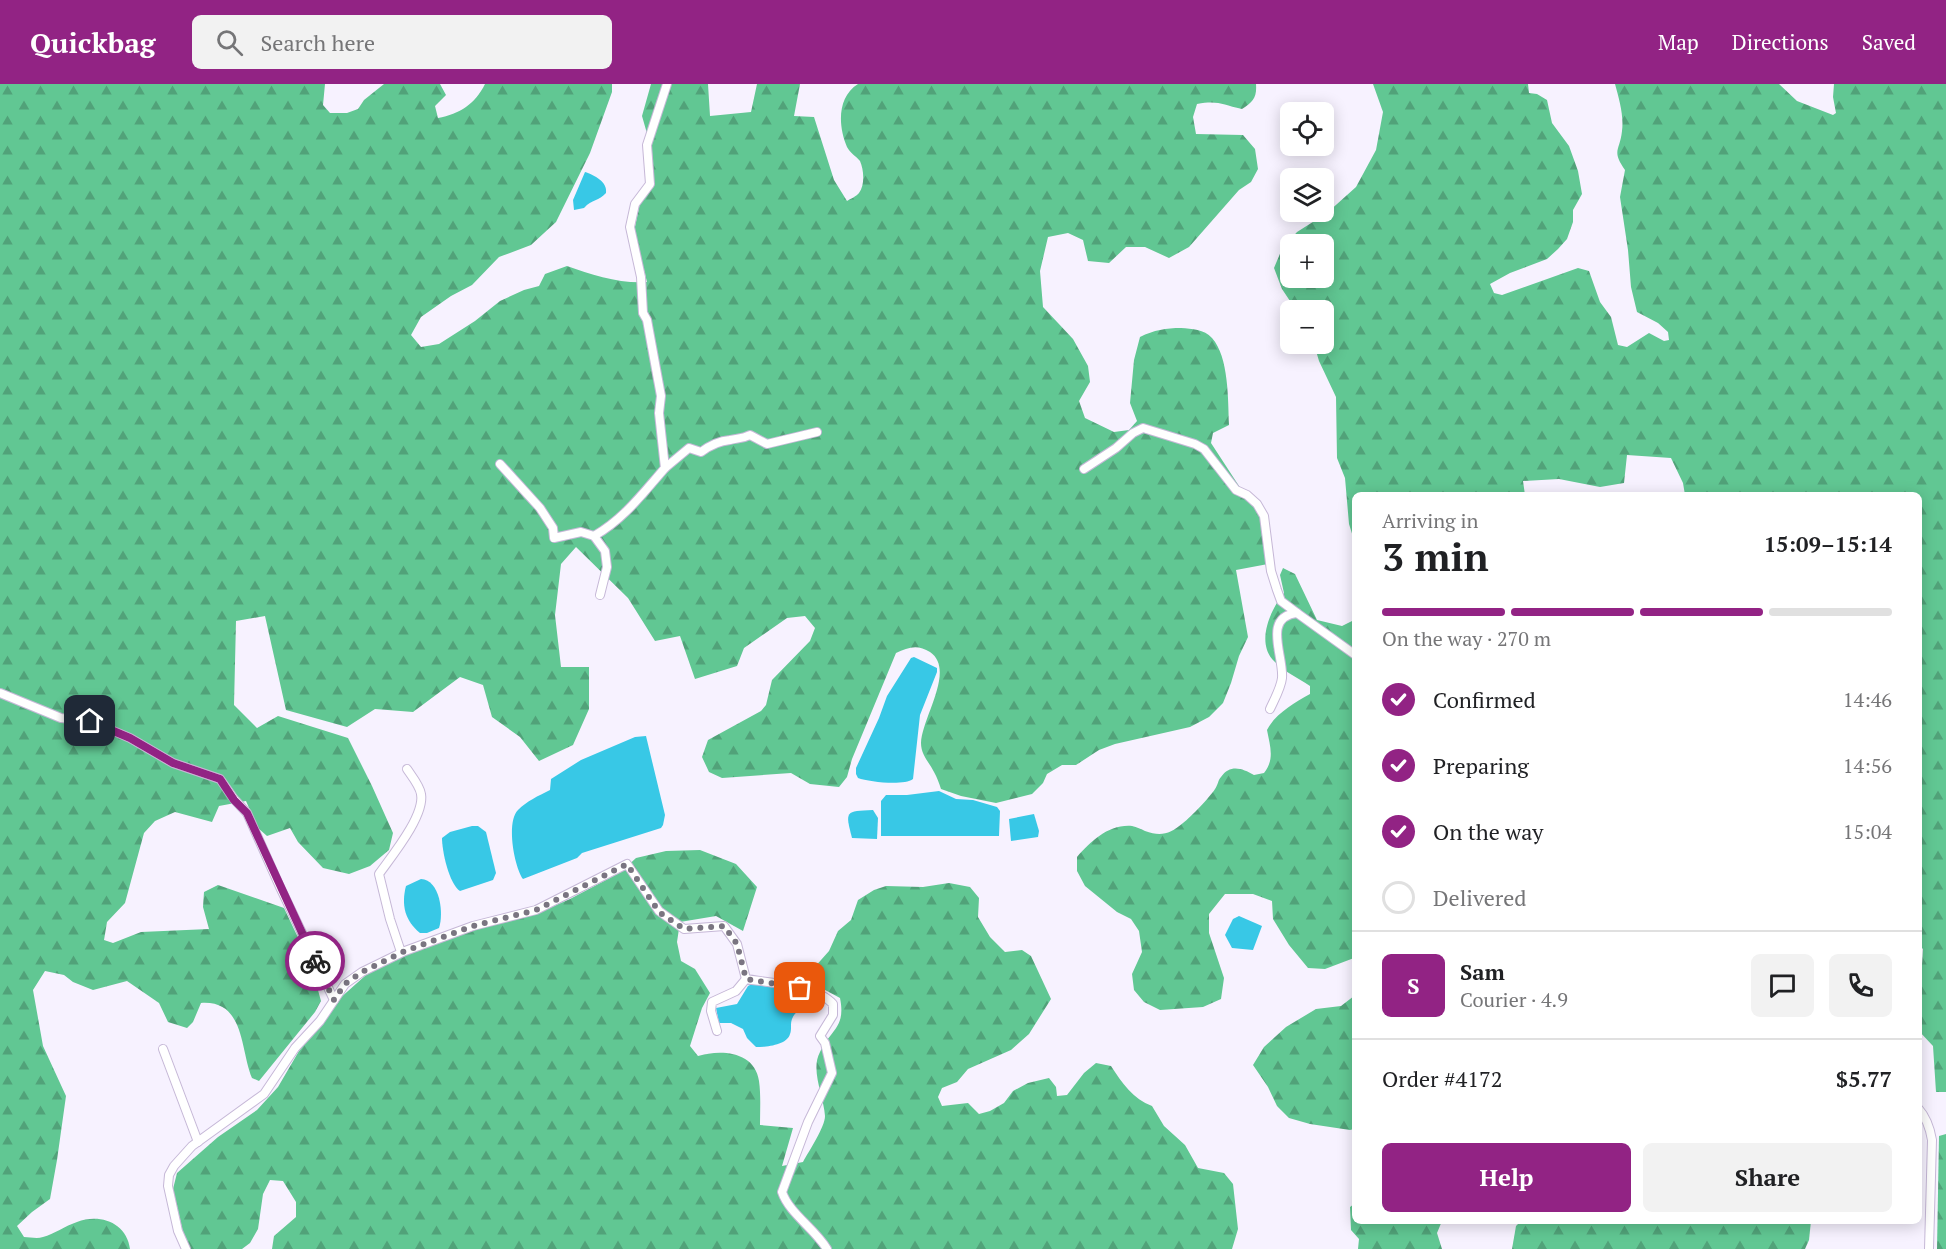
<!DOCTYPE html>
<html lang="en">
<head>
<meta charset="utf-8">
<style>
	:root { --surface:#fff; --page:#f2f2f2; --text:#202124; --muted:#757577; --line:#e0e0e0; --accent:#922384 }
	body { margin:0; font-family:"PT Serif",serif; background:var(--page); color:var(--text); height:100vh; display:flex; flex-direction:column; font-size:22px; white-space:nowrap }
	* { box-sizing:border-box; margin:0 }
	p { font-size:20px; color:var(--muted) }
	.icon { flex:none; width:33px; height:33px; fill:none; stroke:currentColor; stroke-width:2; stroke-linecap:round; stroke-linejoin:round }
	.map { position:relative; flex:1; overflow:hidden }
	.side { position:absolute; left:1352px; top:408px; width:570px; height:732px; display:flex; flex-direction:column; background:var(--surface); border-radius:9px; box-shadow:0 3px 15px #0003 }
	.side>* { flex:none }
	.buttons { position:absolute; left:1280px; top:18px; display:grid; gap:12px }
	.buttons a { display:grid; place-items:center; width:54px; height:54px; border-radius:9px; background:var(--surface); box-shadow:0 3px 15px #0003; font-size:30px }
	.pin { position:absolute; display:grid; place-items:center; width:51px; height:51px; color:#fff; margin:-26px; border-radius:12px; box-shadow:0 3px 9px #0006 }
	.courier { position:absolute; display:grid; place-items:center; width:60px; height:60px; margin:-30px; border:4px solid #922384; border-radius:50%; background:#fff; color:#222; box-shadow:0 2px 8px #0007 }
	.overview em { font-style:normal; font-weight:700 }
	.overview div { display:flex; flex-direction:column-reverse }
	.overview { display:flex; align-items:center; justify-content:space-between; height:102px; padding:0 30px }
	h1 { font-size:39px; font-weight:700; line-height:45px }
	.bar { display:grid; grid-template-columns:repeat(4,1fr); gap:9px 6px; align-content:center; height:72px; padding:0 30px }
	.bar i { height:8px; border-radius:4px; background:var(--line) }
	.bar .active { background:var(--accent) }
	.bar p { grid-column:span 4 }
	.line { display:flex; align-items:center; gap:15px; padding:0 30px; border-top:2px solid var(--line) }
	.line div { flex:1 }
	.round { display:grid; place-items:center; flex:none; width:63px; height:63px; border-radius:9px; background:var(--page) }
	ol { padding:0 30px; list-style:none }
	li { display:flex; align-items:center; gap:18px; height:66px }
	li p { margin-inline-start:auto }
	li .icon { padding:6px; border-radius:50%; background:var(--accent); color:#fff; stroke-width:4 }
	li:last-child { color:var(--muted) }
	li i { width:33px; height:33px; border:3px solid var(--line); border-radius:50% }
	.button { display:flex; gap:12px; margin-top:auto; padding:12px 30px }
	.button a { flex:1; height:69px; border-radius:9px; background:var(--accent); color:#fff; font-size:24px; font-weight:700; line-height:69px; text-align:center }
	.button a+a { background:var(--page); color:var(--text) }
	header { display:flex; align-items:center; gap:36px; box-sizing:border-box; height:84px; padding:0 30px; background:var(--accent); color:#fff }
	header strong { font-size:28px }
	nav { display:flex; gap:33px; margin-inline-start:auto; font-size:21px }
	.search { width:420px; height:54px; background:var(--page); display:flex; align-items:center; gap:15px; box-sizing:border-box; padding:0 21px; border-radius:9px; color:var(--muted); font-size:22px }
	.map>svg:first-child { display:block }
	.forest { fill:url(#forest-firs); fill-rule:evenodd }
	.water { fill:#38c8e6 }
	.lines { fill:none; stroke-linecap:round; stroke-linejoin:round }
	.street-casing { stroke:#c6b8d7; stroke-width:10 }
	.street { stroke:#fff; stroke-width:8 }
	.done { stroke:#7a7581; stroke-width:6; stroke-dasharray:0 10.8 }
	.route { stroke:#922384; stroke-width:8 }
</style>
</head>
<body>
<header>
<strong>Quickbag</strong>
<div class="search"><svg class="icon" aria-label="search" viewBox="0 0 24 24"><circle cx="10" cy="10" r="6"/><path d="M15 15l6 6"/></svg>Search here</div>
<nav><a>Map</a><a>Directions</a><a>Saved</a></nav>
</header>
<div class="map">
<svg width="1946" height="1165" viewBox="0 0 1946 1165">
	<defs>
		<pattern id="forest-firs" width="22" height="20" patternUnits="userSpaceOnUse" patternTransform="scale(1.5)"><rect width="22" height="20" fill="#61c793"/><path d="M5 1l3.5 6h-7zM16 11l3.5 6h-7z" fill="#51a279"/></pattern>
	</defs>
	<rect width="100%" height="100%" fill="#f7f2ff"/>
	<g class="forest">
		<path d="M 0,0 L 325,0 L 323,21 L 330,29 L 347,29 L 358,25 L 364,16 L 384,0 L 440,0 L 446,11 L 435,22 L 438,34 C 460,30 475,20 485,0 L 612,0 L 612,8 L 590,69 L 556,138 L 531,161 L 499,173 L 472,201 L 451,212 L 421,233 L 411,251 L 421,263 L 439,260 L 475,237 L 500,217 L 524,206 L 539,202 L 545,190 L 567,182 C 592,191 621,200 647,198 L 634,147 L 640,119 L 653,100 L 652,67 L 642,32 L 651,0 L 708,0 L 710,32 L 751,28 L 757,0 L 800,0 L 794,32 L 814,33 L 834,96 L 847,117 C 850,115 857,112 859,109 C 865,101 864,86 860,77 C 856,72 850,69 847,63 C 838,42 837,13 858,0 L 1256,0 C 1257,14 1253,18 1242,25 C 1222,21 1219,16 1197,20 L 1193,33 L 1196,50 L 1243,51 L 1255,65 L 1258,85 L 1251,98 L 1239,106 L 1189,163 L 1169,174 L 1145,163 L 1126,163 L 1109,179 L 1088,177 L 1083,156 L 1068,149 L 1048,153 L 1040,187 L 1043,223 L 1073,255 L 1088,282 L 1090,298 L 1079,317 L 1085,334 L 1114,348 L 1129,346 L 1137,337 L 1130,319 L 1134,276 L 1140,253 C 1154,246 1166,244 1181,244 C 1192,245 1204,245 1212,254 C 1229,273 1228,316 1229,341 L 1213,349 L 1211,359 L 1239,402 L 1262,433 L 1268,480 L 1236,486 L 1248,553 L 1239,572 L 1231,599 L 1223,619 L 1209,633 L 1190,643 L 1115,660 L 1099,666 L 1076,681 L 1062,681 L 1047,690 L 1043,699 L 1032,710 L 996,719 L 961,712 L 941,705 C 939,699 937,693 934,688 C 929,678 921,671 921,659 C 922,633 956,586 930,568 C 918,560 908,563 896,569 L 852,675 L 847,693 L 839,703 L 810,700 L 791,689 L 722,694 L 709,688 L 702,673 L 708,656 L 761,627 L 766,621 L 772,596 L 810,557 L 815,544 L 805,532 L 787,534 L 744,564 L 737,582 L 695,595 L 680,552 L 655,557 L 628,514 L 576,463 L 561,480 L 555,531 L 561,583 L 589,583 L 589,625 L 573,661 L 539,677 L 520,653 L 492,633 L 483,601 L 460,593 L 413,628 L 375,625 L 347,643 L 286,626 L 265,532 L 236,537 L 234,621 L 257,644 L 278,632 L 348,654 L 372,702 L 393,749 L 389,766 L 370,782 L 349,790 L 323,784 L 298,758 L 290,744 L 267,752 L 258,744 L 246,717 L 219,722 L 212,738 L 175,728 L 155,737 L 144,749 L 125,819 L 107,838 L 104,856 L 113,859 L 141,848 L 209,845 L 203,823 L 204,808 L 218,801 L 284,824 L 311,881 L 321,917 L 315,928 L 259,997 L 252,994 C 240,965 245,916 201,919 L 193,938 L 187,944 L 168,938 L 159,919 L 127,897 L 93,906 L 73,898 L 64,891 L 45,887 L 33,906 L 43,962 L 66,1012 L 57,1076 L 50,1115 L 32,1128 L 17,1142 L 24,1153 C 30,1153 37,1155 43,1153 C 54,1150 65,1142 77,1138 C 100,1129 127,1139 130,1165 L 0,1165 Z"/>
		<path d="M 1373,0 L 1528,0 L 1529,9 L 1537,10 L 1547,16 L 1552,39 L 1569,62 L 1578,87 L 1582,110 L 1573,126 L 1573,138 L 1567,155 L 1558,165 L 1547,175 L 1510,189 L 1490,200 L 1494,209 L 1502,211 L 1578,184 L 1589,187 L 1600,218 L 1611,233 L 1618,261 L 1627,263 L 1649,249 L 1664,257 L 1669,256 L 1668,248 L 1658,239 L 1637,228 L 1631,203 L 1628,166 L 1620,113 L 1625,86 C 1611,66 1620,67 1622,47 C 1624,31 1619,15 1615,0 L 1779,0 L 1797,17 L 1833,31 L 1836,29 L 1833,13 L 1834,0 L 1946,0 L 1946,1008 L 1936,1008 L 1933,962 L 1918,946 L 1918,889 L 1922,881 L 1923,865 L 1918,860 L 1918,411 L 1685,411 L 1683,399 L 1671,374 L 1627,371 L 1624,399 L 1600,403 L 1559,395 L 1523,397 L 1525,411 L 1354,411 L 1354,456 L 1349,440 L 1345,394 L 1337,374 L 1336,313 L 1319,277 L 1314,260 L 1323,260 L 1323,226 L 1296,226 L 1282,205 L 1274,184 L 1282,165 L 1297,148 L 1327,129 L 1356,103 L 1376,66 L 1383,28 ZM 1290,160 L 1323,160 L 1323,194 L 1290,194 Z"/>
		<path d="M 1283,484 L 1295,490 L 1317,536 L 1342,542 L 1354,536 L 1354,874 L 1325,885 L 1308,884 L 1289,861 L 1273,835 L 1272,817 L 1253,810 L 1225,810 L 1209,830 L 1209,849 L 1224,894 L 1221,915 L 1203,923 L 1160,926 L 1144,918 L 1134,906 L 1132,890 L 1142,868 L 1139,847 L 1131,835 L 1117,828 L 1085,802 L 1077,787 L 1077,773 C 1091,757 1109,740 1132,742 C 1137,743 1141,745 1145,747 C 1161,753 1170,750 1183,739 C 1191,733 1210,713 1215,705 C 1218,701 1218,696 1221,693 C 1230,680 1242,684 1254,691 L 1264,689 C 1275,675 1270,662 1267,646 C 1275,630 1294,619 1310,610 L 1310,602 C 1298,594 1285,588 1275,578 C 1255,560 1270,526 1284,509 L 1280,491 Z"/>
		<path d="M 700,766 L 736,780 L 757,803 L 743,847 L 716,832 L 680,838 L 677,858 L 681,877 L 695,885 L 710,909 L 702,924 L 690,962 L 698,972 C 720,965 755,967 759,997 C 761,1011 760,1027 760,1041 L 793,1044 L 782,1082 L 803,1078 C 809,1067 825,1043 825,1032 C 824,1013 810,986 820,968 C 831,945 846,944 840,914 L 814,900 L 813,885 L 829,867 L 838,847 L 851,836 L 858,816 L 874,806 L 886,802 L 923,803 L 949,799 L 970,803 L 979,814 L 978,833 L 990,853 L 1005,868 L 1022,866 L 1031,872 L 1051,915 L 1029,950 L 1011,966 L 968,985 L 957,998 L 942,1004 L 938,1013 L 942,1022 L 968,1019 L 979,1030 L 990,1027 L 1004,1019 L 1013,1007 L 1028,999 L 1049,994 L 1056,1003 L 1057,1012 L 1067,1011 L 1084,989 L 1096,979 L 1111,982 C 1122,999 1133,1015 1152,1022 L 1164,1042 L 1185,1061 L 1198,1084 L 1224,1089 L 1233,1100 L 1238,1145 L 1232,1165 L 272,1165 L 274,1152 L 296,1133 L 296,1118 L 283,1097 L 270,1096 L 263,1110 L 258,1145 L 250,1159 L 242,1165 L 189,1165 L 185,1157 L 173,1105 L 177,1089 L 218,1053 L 257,1026 L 278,1003 L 299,967 L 321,941 L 338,916 L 366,891 L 408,868 L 499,838 L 540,828 L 570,815 L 621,788 L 636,774 L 666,767 Z"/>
		<polygon points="1354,912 1354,1045 1350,1046 1310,1040 1289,1034 1277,1022 1268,1003 1253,981 1264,963 1286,943 1316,925 1341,922"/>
		<polygon points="1946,1050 1946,1165 1937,1165 1939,1052"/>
		<polygon points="1354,1120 1354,1137 1442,1137 1437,1149 1442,1165 1358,1165 1359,1155 1351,1146 1350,1123"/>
		<polygon points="1521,1137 1811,1137 1809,1156 1805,1165 1512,1165 1516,1142"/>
	</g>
	<g class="water">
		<path d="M 585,88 C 594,91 608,98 606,109 C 599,117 592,115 584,124 L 574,126 L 573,116 Z"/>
		<path d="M 914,573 L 937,584 L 937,588 L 920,631 L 913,695 C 904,702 869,698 858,694 L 856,690 L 856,684 L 879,634 L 887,612 L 911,574 Z"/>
		<path d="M 646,652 L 665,731 L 663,741 L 661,744 L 582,769 L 577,774 L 523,795 C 514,782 506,738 518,726 C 527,717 538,712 550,706 L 551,695 L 581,676 L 635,653 Z"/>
		<polygon points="939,707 956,715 973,716 997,723 1000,727 999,752 881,752 881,717 886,711 907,711"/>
		<path d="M 873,726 L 878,734 L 877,755 L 852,754 C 845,727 845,727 873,726 Z"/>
		<polygon points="1034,730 1039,747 1038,753 1011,757 1009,735"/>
		<path d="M 472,742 L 478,742 L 486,748 L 496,789 L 493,796 L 460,807 C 449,800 442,767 442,754 L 450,748 Z"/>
		<path d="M 421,795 C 440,796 444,829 439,844 L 427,849 L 420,849 C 405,837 401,821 406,802 Z"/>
		<polygon points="1239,832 1262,842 1253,866 1232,864 1225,851 1233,835"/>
		<path d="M 752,900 L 801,908 L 806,912 C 805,926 796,925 792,935 C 790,940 792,945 790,950 C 787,961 767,963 756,963 L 747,954 L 743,945 L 731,939 L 719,939 L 716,924 L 737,920 L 748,902 Z"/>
	</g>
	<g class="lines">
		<defs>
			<g id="street">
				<polyline points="500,380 540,424 553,444 554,454 581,448 594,452 605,467 607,483 600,511"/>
				<path d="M 665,384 L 689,364 L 701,368 C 709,362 719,357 730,356 C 738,354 742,355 750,351 L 767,360 L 817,348"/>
				<polyline points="1084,385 1116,364 1133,349 1143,344 1195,360 1204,365 1236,406 1247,411 1257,420 1264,432 1271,487 1277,506 1281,517 1297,529"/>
				<path d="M 594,452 C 624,435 643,409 665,384 L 659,329 L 661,312 L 647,236 L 643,229 L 641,193 L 630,143 L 635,120 L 650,100 L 647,61 L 667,0"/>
				<polyline points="0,609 61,634 90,637 130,654 173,679 220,695 234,715 247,729 280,803 334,916"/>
				<path d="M 1270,625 C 1274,616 1281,604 1282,594 C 1284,572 1262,533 1297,529 L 1354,570"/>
				<path d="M 401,868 L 390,835 L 379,790 C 391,773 425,732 421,710 C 420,702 411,691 407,685"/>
				<path d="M 717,947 L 711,927 L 712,918 L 736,907 L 746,895 C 771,899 816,901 833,920 L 833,931 L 820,952 L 825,959 L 832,989 L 808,1038 L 782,1108 C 789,1129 814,1144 827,1165"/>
				<polyline points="163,965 198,1058"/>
				<path d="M 1918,1024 C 1927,1034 1930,1044 1932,1056 L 1929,1165"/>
				<polyline points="186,1165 178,1147 168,1102 169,1091 174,1082 192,1062 264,1010 295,964 320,937 345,900 362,888 405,867 473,842 536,826 627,780 659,827 684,845 724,842 737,860 746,895"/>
			</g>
		</defs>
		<use href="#street" class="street-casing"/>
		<use href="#street" class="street"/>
	</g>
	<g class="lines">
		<polyline class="done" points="315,877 334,916 345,900 362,888 405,867 473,842 536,826 627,780 659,828 684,845 724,842 737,860 746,895 800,904"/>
		<polyline class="route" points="90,637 130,654 173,679 220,695 234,716 247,729 315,877"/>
	</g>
</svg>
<div class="buttons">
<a><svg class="icon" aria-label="locate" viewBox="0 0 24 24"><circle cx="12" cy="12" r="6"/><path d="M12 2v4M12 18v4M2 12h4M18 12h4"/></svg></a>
<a><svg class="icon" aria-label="layers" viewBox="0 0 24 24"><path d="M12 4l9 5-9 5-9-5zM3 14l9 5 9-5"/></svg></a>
<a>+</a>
<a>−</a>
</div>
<div class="pin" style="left:800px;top:904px;background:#ea580c"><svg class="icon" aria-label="bag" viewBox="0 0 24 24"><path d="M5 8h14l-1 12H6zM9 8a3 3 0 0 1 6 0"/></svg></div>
<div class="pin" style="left:90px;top:637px;background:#1f2937"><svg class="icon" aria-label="home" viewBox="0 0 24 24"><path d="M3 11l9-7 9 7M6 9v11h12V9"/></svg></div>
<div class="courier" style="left:315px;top:877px"><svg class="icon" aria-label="bike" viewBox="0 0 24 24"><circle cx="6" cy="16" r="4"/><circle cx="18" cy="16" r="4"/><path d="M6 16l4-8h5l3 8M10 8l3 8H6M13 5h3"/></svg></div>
<section class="side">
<div class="overview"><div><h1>3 min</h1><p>Arriving in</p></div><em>15:09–15:14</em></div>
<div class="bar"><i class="active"></i><i class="active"></i><i class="active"></i><i></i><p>On the way · 270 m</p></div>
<ol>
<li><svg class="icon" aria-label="check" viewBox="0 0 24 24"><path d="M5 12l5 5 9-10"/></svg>Confirmed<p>14:46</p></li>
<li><svg class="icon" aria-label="check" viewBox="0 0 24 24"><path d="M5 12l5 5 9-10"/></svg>Preparing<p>14:56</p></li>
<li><svg class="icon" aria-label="check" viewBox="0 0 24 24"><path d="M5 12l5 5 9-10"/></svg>On the way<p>15:04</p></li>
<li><i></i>Delivered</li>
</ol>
<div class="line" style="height:108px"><b class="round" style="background:var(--accent);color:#fff">S</b><div><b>Sam</b><p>Courier · 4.9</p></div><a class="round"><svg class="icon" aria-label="chat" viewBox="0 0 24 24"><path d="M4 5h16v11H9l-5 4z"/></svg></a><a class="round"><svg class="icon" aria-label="phone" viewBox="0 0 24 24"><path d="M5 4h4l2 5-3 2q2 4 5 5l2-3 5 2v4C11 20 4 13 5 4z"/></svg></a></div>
<div class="line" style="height:78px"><div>Order #4172</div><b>$5.77</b></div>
<div class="button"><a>Help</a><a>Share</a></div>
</section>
</div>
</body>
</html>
